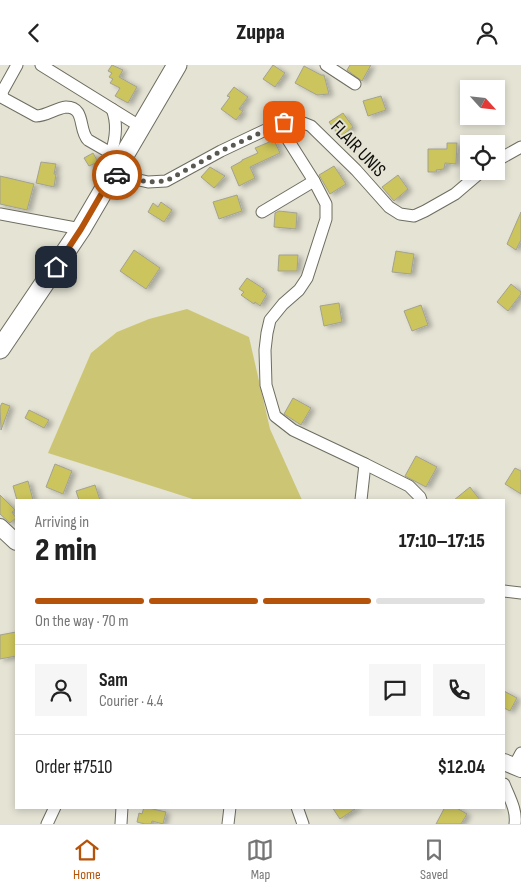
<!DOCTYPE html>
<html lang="en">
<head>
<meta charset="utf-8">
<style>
	:root { --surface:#fff; --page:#f6f6f6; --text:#222; --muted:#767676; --line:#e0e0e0; --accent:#b45309 }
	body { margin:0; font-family:"Sofia Sans Condensed",sans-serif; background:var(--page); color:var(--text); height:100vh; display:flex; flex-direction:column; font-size:19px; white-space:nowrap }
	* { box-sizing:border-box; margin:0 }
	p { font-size:16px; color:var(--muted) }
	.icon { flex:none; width:28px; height:28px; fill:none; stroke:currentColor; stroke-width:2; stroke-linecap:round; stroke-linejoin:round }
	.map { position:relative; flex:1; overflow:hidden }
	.drawer { position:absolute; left:15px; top:434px; width:490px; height:310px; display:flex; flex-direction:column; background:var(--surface); border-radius:0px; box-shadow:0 2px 8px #0003 }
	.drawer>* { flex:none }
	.needle { width:32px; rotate:117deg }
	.controls { position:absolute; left:460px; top:15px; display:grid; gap:10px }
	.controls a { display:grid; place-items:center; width:45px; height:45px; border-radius:0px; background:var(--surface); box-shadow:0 2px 8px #0003; font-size:25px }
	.pin { position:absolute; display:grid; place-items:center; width:42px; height:42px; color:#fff; margin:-21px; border-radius:10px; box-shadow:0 2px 8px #0006 }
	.courier { position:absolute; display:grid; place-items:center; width:50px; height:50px; margin:-25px; border:4px solid #b45309; border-radius:50%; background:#fff; color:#222; box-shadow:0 1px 6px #0007 }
	.overview em { font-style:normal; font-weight:800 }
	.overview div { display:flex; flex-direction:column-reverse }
	.overview { display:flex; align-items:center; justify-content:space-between; height:85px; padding:0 20px }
	h1 { font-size:32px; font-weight:800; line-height:38px }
	.bar { display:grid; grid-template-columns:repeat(4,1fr); gap:8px 5px; align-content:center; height:60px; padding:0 20px }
	.bar i { height:6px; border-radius:4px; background:var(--line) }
	.bar .selected { background:var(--accent) }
	.bar p { grid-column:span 4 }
	.line { display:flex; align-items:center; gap:12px; padding:0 20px; border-top:1px solid var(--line) }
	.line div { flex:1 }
	.round { display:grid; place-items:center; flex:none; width:52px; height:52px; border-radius:0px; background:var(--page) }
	header { display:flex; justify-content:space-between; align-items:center; height:65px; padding:0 20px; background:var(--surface); font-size:22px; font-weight:800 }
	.dock { display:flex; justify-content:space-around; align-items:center; height:70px; border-top:1px solid var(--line); background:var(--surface); font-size:14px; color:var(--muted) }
	.dock a { display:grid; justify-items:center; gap:2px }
	.dock .selected { color:var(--accent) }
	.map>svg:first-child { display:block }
	.green { fill:#ccc674 }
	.building { fill:#ccc45c; stroke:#a2a294; filter:url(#shadow) }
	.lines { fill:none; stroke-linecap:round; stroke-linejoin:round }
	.street-casing { stroke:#6e6d60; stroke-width:13 }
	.secondary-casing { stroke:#6e6d60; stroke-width:18 }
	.primary-casing { stroke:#6e6d60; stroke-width:21 }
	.street { stroke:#fff; stroke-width:11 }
	.secondary { stroke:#fff; stroke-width:16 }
	.primary { stroke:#fff; stroke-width:19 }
	.done { stroke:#5a5951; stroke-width:5; stroke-dasharray:0 9 }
	.route { stroke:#b45309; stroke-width:6 }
	.labels { text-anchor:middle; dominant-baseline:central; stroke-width:4; stroke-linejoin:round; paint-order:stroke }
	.street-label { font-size:19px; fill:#0f0e0a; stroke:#e4e3d4 }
</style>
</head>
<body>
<header><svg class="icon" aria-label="back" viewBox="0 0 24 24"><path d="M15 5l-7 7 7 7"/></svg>Zuppa<svg class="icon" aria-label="person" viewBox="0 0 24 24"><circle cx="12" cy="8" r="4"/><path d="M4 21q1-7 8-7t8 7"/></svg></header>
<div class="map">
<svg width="521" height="759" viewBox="0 0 521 759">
	<defs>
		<filter id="shadow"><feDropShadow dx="4" dy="2" stdDeviation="2.5" flood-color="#0004"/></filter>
	</defs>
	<rect width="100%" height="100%" fill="#e4e3d4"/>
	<polygon class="green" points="187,244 249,272 270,364 302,435 196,435 48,388 91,288 117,267 149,254"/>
	<g class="building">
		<polygon points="112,0 123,5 119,12 137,22 128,38 115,31 120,23 110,18 113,14 109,12 112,8 108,6"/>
		<polygon points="273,0 285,8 275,22 263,14"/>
		<polygon points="350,0 371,0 362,16 347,5"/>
		<polygon points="304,1 321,10 324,10 329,29 317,30 295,18"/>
		<polygon points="234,22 248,32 239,44 243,46 236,55 221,44 230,32 227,31"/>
		<polygon points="381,31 386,45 368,51 363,36"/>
		<polygon points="343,48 353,62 340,72 329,57"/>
		<polygon points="274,75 280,88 250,102 255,113 239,121 231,102 242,96 242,95 258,88 255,83"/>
		<polygon points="447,78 457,78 456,99 445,98 444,104 436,105 437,107 428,107 428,84 447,84"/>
		<polygon points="93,88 98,97 89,101 84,93"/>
		<polygon points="41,97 56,99 54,109 56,109 54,122 36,118"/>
		<polygon points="334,101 346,119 330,129 319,110"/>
		<polygon points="210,102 225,111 214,123 201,112"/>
		<polygon points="398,110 408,124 394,136 382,122"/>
		<polygon points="0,111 34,119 27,145 0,139"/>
		<polygon points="237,130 242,146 219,154 213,137"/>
		<polygon points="161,137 172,145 164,157 148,147 153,138 158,142"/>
		<polygon points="279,146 297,148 296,164 274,162 275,148"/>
		<polygon points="521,147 521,175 516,185 507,179"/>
		<polygon points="134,185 160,203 146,224 120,206"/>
		<polygon points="396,186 414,189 411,209 392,207"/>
		<polygon points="279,190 298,190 297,206 278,206"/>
		<polygon points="247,213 264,224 262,226 267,229 260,241 255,237 254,239 241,230 244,227 239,224"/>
		<polygon points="511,219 521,227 521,229 508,246 497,237"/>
		<polygon points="339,238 342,257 324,261 320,241"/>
		<polygon points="421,240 428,260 412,266 404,246"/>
		<polygon points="293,333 311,343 301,360 284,349"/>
		<polygon points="2,338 10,341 1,365 0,342"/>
		<polygon points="29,345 49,355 44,363 25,353"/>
		<polygon points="416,391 437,402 426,422 405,411"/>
		<polygon points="55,399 72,406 63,429 46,422"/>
		<polygon points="515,403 521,406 521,429 505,419"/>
		<polygon points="28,416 33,435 17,435 13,421"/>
		<polygon points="95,420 100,435 79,435 76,426"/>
		<polygon points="470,422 480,435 454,435"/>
		<polygon points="0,430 15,445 12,447 16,453 10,458 0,449"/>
		<polygon points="16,567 16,591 0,594 0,570"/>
		<polygon points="504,626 517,633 510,646 504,643"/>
		<polygon points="144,742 166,747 163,759 152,756 151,759 145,759 137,757 139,748 142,749"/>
		<polygon points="332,742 358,742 340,754"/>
		<polygon points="445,742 455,742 467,749 461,759 436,759"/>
	</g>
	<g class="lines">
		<defs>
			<g id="street">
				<path d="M 17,0 L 2,27 L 3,33 L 36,51 C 47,51 56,43 66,42 C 86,42 78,65 88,75 L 121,94"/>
				<polyline points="41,0 141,62"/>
				<polyline points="326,0 355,19"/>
				<polyline points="278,59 314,116 326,139 326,154 307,213 299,225 283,239 270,255 267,268 265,285 266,320 275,351 293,365 365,399 409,421 420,432 421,435"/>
				<path d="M 111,88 C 116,73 118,59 112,44"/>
				<polyline points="496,96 521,82"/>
				<polyline points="113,109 148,117 166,116 221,86 278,59 296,55 311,61 356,105 389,142 400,149 414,151 425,146 455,129 482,106"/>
				<polyline points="262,147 314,116"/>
				<polyline points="0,149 81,164"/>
				<polyline points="361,435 365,399"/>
				<polyline points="504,526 521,528"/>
				<polyline points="514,701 521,688"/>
				<path d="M 504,719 C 509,732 517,745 515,759"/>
				<polyline points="297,742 303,759"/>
				<polyline points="47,759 55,742"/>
				<polyline points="121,759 122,742"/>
				<polyline points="228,759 230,742"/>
			</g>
			<g id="secondary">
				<polyline points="0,462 16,477"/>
				<polyline points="504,697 521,704"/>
			</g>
			<polyline id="primary" points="0,284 81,164 177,0"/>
		</defs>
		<use href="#street" class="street-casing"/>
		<use href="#secondary" class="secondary-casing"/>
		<use href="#primary" class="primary-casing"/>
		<use href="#street" class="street"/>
		<use href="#secondary" class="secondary"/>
		<use href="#primary" class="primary"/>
	</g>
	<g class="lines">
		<polyline class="done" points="117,110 148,117 166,116 221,86 284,57"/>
		<polyline class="route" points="56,202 81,164 113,109 117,110"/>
	</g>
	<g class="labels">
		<g class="street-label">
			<text transform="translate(358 84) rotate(46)">FLAIR UNIS</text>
		</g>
	</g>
</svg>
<div class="controls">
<a><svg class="needle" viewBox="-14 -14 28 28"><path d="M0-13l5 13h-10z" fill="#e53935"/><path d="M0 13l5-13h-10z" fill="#767676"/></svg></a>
<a><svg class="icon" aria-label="locate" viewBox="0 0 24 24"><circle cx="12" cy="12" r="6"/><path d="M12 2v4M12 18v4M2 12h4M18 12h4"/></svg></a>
</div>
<div class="pin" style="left:284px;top:57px;background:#ea580c"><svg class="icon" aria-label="bag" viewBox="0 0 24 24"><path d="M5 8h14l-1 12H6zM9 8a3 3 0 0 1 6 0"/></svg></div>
<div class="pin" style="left:56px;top:202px;background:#1f2937"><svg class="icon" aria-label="home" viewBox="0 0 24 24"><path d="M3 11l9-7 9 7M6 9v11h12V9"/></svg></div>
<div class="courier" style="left:117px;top:110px"><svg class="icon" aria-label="car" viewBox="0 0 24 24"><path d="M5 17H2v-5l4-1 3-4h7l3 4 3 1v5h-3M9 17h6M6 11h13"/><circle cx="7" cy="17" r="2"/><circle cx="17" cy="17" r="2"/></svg></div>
<section class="drawer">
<div class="overview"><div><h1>2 min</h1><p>Arriving in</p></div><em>17:10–17:15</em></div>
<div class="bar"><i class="selected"></i><i class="selected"></i><i class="selected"></i><i></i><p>On the way · 70 m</p></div>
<div class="line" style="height:90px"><a class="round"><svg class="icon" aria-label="person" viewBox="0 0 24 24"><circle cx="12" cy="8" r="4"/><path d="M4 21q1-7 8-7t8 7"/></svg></a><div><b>Sam</b><p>Courier · 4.4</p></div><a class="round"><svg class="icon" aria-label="chat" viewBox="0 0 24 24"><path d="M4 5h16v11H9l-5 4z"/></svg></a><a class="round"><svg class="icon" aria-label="phone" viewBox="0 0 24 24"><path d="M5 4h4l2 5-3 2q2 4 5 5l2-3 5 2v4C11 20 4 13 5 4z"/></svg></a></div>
<div class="line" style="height:65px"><div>Order #7510</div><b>$12.04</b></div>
</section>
</div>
<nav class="dock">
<a class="selected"><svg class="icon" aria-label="home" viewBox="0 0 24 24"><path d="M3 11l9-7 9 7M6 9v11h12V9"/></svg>Home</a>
<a><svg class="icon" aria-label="map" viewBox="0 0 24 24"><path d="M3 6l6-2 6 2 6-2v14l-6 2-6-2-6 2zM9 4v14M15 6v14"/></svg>Map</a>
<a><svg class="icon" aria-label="saved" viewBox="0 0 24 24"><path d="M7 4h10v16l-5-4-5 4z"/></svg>Saved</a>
</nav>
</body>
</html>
